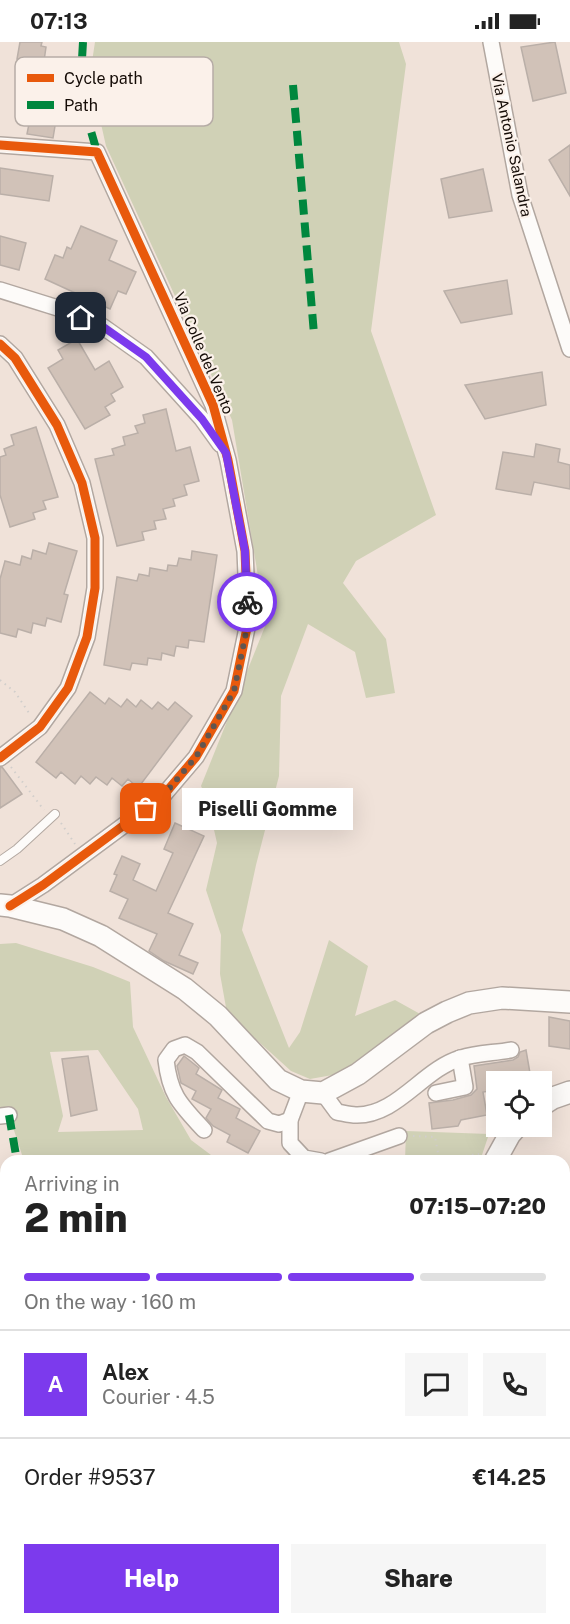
<!DOCTYPE html>
<html lang="en">
<head>
<meta charset="utf-8">
<style>
	:root { --surface:#fff; --page:#f6f6f6; --text:#222; --muted:#767676; --line:#e0e0e0; --accent:#7c3aed }
	body { margin:0; font-family:"Public Sans",sans-serif; background:var(--page); color:var(--text); height:100vh; display:flex; flex-direction:column; font-size:22px; white-space:nowrap }
	* { box-sizing:border-box; margin:0 }
	p { font-size:20px; color:var(--muted) }
	.icon { flex:none; width:33px; height:33px; fill:none; stroke:currentColor; stroke-width:2; stroke-linecap:round; stroke-linejoin:round }
	.map { position:relative; flex:1; overflow:hidden }
	.drawer { position:absolute; left:0px; top:1113px; width:570px; height:470px; display:flex; flex-direction:column; background:var(--surface); border-radius:18px 18px 0 0; box-shadow:0 6px 24px #0002 }
	.drawer>* { flex:none }
	.fabs { position:absolute; left:486px; top:1029px; display:grid; gap:12px }
	.fabs a { display:grid; place-items:center; width:66px; height:66px; border-radius:0px; background:var(--surface); box-shadow:0 6px 24px #0002; font-size:30px }
	.pin { position:absolute; display:grid; place-items:center; width:51px; height:51px; color:#fff; margin:-26px; border-radius:12px; box-shadow:0 3px 9px #0006 }
	.courier { position:absolute; display:grid; place-items:center; width:60px; height:60px; margin:-30px; border:4px solid #7c3aed; border-radius:50%; background:#fff; color:#222; box-shadow:0 2px 8px #0007 }
	.bubble { position:absolute; height:42px; border-radius:0px; background:var(--surface); box-shadow:0 6px 24px #0002; font-size:20px; font-weight:800; line-height:42px; text-align:center }
	.overview em { font-style:normal; font-weight:800 }
	.overview div { display:flex; flex-direction:column-reverse }
	.overview { display:flex; align-items:center; justify-content:space-between; height:102px; padding:0 24px }
	h1 { font-size:39px; font-weight:800; line-height:45px }
	.bar { display:grid; grid-template-columns:repeat(4,1fr); gap:9px 6px; align-content:center; height:72px; padding:0 24px }
	.bar i { height:8px; border-radius:4px; background:var(--line) }
	.bar .selected { background:var(--accent) }
	.bar p { grid-column:span 4 }
	.line { display:flex; align-items:center; gap:15px; padding:0 24px; border-top:2px solid var(--line) }
	.line div { flex:1 }
	.round { display:grid; place-items:center; flex:none; width:63px; height:63px; border-radius:0px; background:var(--page) }
	.action { display:flex; gap:12px; margin-top:auto; padding:12px 24px }
	.action a { flex:1; height:69px; border-radius:0px; background:var(--accent); color:#fff; font-size:24px; font-weight:800; line-height:69px; text-align:center }
	.action a+a { background:var(--page); color:var(--text) }
	.status { display:flex; justify-content:space-between; align-items:center; height:42px; padding:0 30px; background:var(--surface); direction:ltr }
	.status svg { height:16px; fill:currentColor }
	.map>svg:first-child { display:block }
	.built { fill:#f4dbcc }
	.green { fill:#d0d1b6; fill-rule:evenodd }
	.building { fill:#d1c2b8; stroke:#baafa8; stroke-width:1.5 }
	.lines { fill:none; stroke-linecap:round; stroke-linejoin:round }
	.lane-casing { stroke:#b2a7a0; stroke-width:10 }
	.street-casing { stroke:#b2a7a0; stroke-width:18 }
	.secondary-casing { stroke:#b2a7a0; stroke-width:24 }
	.path { stroke:#d1cecb; stroke-width:2; stroke-dasharray:1.5 4.5; stroke-linecap:butt }
	.lane { stroke:#fdfbf9; stroke-width:8 }
	.street { stroke:#fdfbf9; stroke-width:15 }
	.secondary { stroke:#fdfbf9; stroke-width:21 }
	.quiet { stroke:#00873e; stroke-width:8; stroke-dasharray:15 8; stroke-linecap:butt }
	.cycleway-casing { stroke:#fbf1ea; stroke-width:13 }
	.cycleway { stroke:#e8590c; stroke-width:9 }
	.done { stroke:#615650; stroke-width:6; stroke-dasharray:0 10.8 }
	.route { stroke:#7c3aed; stroke-width:8 }
	.labels { text-anchor:middle; dominant-baseline:central; stroke-width:4.5; stroke-linejoin:round; paint-order:stroke }
	.street-label { font-size:15px; fill:#140b06; stroke:#fbf1ea }
	.key { fill:#fbf1ea; stroke:#b6aca6; stroke-width:1.5 }
	.key-label { font-size:16px; fill:#140b06 }
</style>
</head>
<body>
<div class="status"><b>07:13</b><svg viewBox="0 0 49 12"><path d="M0 12V9h3v3zM5 12V6h3v6zM10 12V3h3v9zM15 12V0h3v12zM26 1h20v11H26zM47 4h2v5h-2z"/></svg></div>
<div class="map">
<svg width="570" height="1582" viewBox="0 0 570 1582">
	<rect width="100%" height="100%" fill="#f0e2d9"/>
	<polygon class="built" points="252,1577 305,1577 299,1582 260,1582"/>
	<g class="green">
		<polygon points="95,0 399,0 406,22 371,289 436,473 356,519 343,541 386,597 395,651 366,656 355,610 308,582 281,654 279,734 256,823 242,888 289,1006 300,990 329,898 368,924 355,974 395,958 422,973 344,1031 310,1037 291,1029 227,971 220,932 221,893 206,848 217,801 207,757 201,744 266,582 232,378 106,104 90,33"/>
		<path d="M 16,901 L 93,925 L 130,940 L 133,985 L 166,1055 L 191,1098 L 219,1119 L 24,1119 L 9,1073 L 0,1067 L 0,902 ZM 98,1008 L 138,1067 L 143,1088 L 58,1090 L 63,1074 L 50,1010 Z"/>
		<polygon points="406,1089 489,1092 480,1119 405,1119"/>
		<polygon points="564,1165 570,1165 570,1582 302,1582 305,1576 564,1576"/>
	</g>
	<g class="building">
		<polygon points="20,0 42,0 41,4 46,5 44,19 48,20 46,33 50,34 48,48 52,49 50,63 54,64 52,78 56,78 53,96 27,92 30,77 26,76 28,61 24,61 26,47 20,46 22,31 19,31 21,17 17,17"/>
		<polygon points="555,0 566,51 533,59 521,5"/>
		<polygon points="570,103 570,154 549,118"/>
		<polygon points="0,126 53,134 49,159 0,152"/>
		<polygon points="483,127 492,169 449,176 441,137"/>
		<polygon points="81,184 117,199 109,218 136,230 126,252 118,249 110,267 45,237 55,213 63,216 67,205 71,207"/>
		<polygon points="0,194 26,201 19,228 0,223"/>
		<polygon points="507,238 512,272 461,281 444,249"/>
		<polygon points="77,297 95,328 109,319 123,345 111,352 115,359 105,365 110,373 85,387 48,326 63,317 58,308"/>
		<polygon points="542,330 546,363 485,377 465,343"/>
		<polygon points="166,367 176,409 190,405 199,439 184,443 187,453 173,457 175,464 163,467 166,477 154,479 156,487 142,490 144,498 117,504 95,417 114,413 112,407 125,403 123,395 138,391 135,384 145,381 143,373"/>
		<polygon points="36,385 58,455 43,459 46,467 33,471 35,477 10,485 0,453 0,415 6,413 4,407 14,403 11,393"/>
		<polygon points="536,402 560,407 558,420 570,423 570,447 534,440 531,453 496,447 503,410 534,415"/>
		<polygon points="49,501 77,509 64,552 68,553 61,580 47,576 45,584 33,581 31,591 18,587 16,595 0,591 0,537 5,519 20,523 22,514 31,517 33,508 46,512"/>
		<polygon points="192,509 217,513 204,600 189,598 188,606 176,604 174,614 162,611 161,618 148,616 147,623 132,621 130,628 104,623 117,535 137,539 139,532 149,534 150,526 167,529 168,523 177,524 179,516 191,518"/>
		<polygon points="90,650 105,662 109,656 121,665 127,657 136,665 141,658 152,667 158,660 168,668 175,660 192,674 138,746 128,737 122,744 112,736 107,743 96,735 90,742 81,734 75,742 61,730 56,736 36,720"/>
		<polygon points="2,725 22,752 0,766 0,726"/>
		<polygon points="175,781 204,794 168,871 193,882 179,913 198,921 193,932 164,919 149,909 157,892 119,876 128,857 110,849 117,833 114,832 122,814 140,822 133,838 156,849 173,811 164,807"/>
		<polygon points="549,975 570,979 570,1007 549,1004"/>
		<polygon points="526,1008 531,1037 518,1040 496,1040 496,1048 483,1050 487,1073 461,1078 458,1084 432,1087 429,1061 453,1058 471,1053 477,1047 474,1024 513,1018 518,1015 520,1010"/>
		<polygon points="88,1014 97,1068 71,1074 62,1017"/>
		<polygon points="184,1014 199,1026 196,1032 222,1048 218,1056 240,1067 236,1076 260,1089 248,1111 227,1100 230,1093 213,1084 206,1076 211,1067 192,1057 196,1049 181,1041 177,1024"/>
	</g>
	<g class="lines">
		<defs>
			<polyline id="lane" points="0,819 17,807 55,772"/>
			<g id="street">
				<polyline points="491,0 520,153 570,307"/>
				<polyline points="0,103 97,110 213,363 228,418 245,509 248,581 234,649 196,715 162,755 43,843 10,864"/>
				<polyline points="0,248 61,267 102,284 146,315 202,377 220,402"/>
				<polyline points="0,302 15,316 57,383 82,441 95,496 95,546 87,595 68,646 40,685 0,716"/>
				<polyline points="301,1049 290,1078 290,1101 304,1116 321,1119"/>
				<path d="M 323,1051 L 337,1070 C 343,1071 350,1073 356,1073 C 397,1074 423,1027 461,1016 C 476,1011 495,1011 511,1008"/>
				<polyline points="436,1051 465,1045 460,1016"/>
				<polyline points="0,1074 9,1073"/>
				<path d="M 204,1088 C 181,1063 170,1054 166,1018 L 174,1007 L 185,1003 L 197,1010 L 268,1079 L 279,1082 L 290,1078"/>
				<polyline points="329,1119 399,1094"/>
				<polyline points="564,1150 570,1151"/>
				<polyline points="0,1254 6,1254"/>
				<polyline points="0,1542 6,1550"/>
				<polyline points="26,1576 30,1582"/>
				<polyline points="232,1576 240,1582"/>
				<polyline points="120,1582 127,1576"/>
			</g>
			<g id="secondary">
				<polyline points="0,863 10,864 63,877 101,894 185,947 218,974 278,1038 301,1049 323,1051 358,1032 426,981 447,970 469,961 502,956 570,960"/>
				<polyline points="542,1063 553,1056 570,1050"/>
				<polyline points="495,1119 510,1092 517,1084"/>
				<polyline points="0,1357 6,1356"/>
			</g>
		</defs>
		<use href="#lane" class="lane-casing"/>
		<use href="#street" class="street-casing"/>
		<use href="#secondary" class="secondary-casing"/>
		<g class="path">
			<polyline points="0,638 15,650 31,674"/>
			<polyline points="11,725 44,768"/>
			<polyline points="61,781 75,802"/>
			<polyline points="413,1094 435,1095 439,1116 443,1119 458,1115 479,1112"/>
			<polyline points="564,1427 570,1426"/>
			<polyline points="0,1449 6,1448"/>
			<polyline points="564,1473 570,1461"/>
			<polyline points="537,1582 537,1576"/>
			<polyline points="563,1582 570,1578"/>
		</g>
		<use href="#lane" class="lane"/>
		<use href="#street" class="street"/>
		<use href="#secondary" class="secondary"/>
		<g class="quiet">
			<polyline points="83,0 80,51 97,110"/>
			<polyline points="293,43 314,292"/>
			<polyline points="9,1073 17,1119"/>
		</g>
		<defs>
			<g id="cycleway">
				<polyline points="0,103 97,110 213,363 228,418 245,509 248,581 234,649 196,715 162,755 43,843 10,864"/>
				<polyline points="0,302 15,316 57,383 82,441 95,496 95,546 87,595 68,646 40,685 0,716"/>
			</g>
		</defs>
		<use href="#cycleway" class="cycleway-casing"/>
		<use href="#cycleway" class="cycleway"/>
	</g>
	<g class="lines">
		<polyline class="done" points="146,767 162,755 196,715 234,649 248,581 247,560"/>
		<polyline class="route" points="81,276 102,284 146,315 202,377 226,411 245,509 247,560"/>
	</g>
	<g class="labels">
		<g class="street-label">
			<text transform="translate(512 103) rotate(78)">Via Antonio Salandra</text>
			<text transform="translate(204 311) rotate(67)">Via Colle del Vento</text>
		</g>
	</g>
	<rect x="15" y="15" width="198" height="69" rx="9" class="key"/>
	<rect x="27" y="32" width="27" height="8" fill="#e8590c"/>
	<rect x="27" y="59" width="27" height="8" fill="#00873e"/>
	<g class="key-label">
		<text x="64" y="42">Cycle path</text>
		<text x="64" y="69">Path</text>
	</g>
</svg>
<div class="fabs">
<a><svg class="icon" aria-label="locate" viewBox="0 0 24 24"><circle cx="12" cy="12" r="6"/><path d="M12 2v4M12 18v4M2 12h4M18 12h4"/></svg></a>
</div>
<div class="pin" style="left:146px;top:767px;background:#ea580c"><svg class="icon" aria-label="bag" viewBox="0 0 24 24"><path d="M5 8h14l-1 12H6zM9 8a3 3 0 0 1 6 0"/></svg></div>
<div class="pin" style="left:81px;top:276px;background:#1f2937"><svg class="icon" aria-label="home" viewBox="0 0 24 24"><path d="M3 11l9-7 9 7M6 9v11h12V9"/></svg></div>
<div class="courier" style="left:247px;top:560px"><svg class="icon" aria-label="bike" viewBox="0 0 24 24"><circle cx="6" cy="16" r="4"/><circle cx="18" cy="16" r="4"/><path d="M6 16l4-8h5l3 8M10 8l3 8H6M13 5h3"/></svg></div>
<div class="bubble" style="left:182px;top:746px;width:171px">Piselli Gomme</div>
<section class="drawer">
<div class="overview"><div><h1>2 min</h1><p>Arriving in</p></div><em>07:15–07:20</em></div>
<div class="bar"><i class="selected"></i><i class="selected"></i><i class="selected"></i><i></i><p>On the way · 160 m</p></div>
<div class="line" style="height:108px"><b class="round" style="background:var(--accent);color:#fff">A</b><div><b>Alex</b><p>Courier · 4.5</p></div><a class="round"><svg class="icon" aria-label="chat" viewBox="0 0 24 24"><path d="M4 5h16v11H9l-5 4z"/></svg></a><a class="round"><svg class="icon" aria-label="phone" viewBox="0 0 24 24"><path d="M5 4h4l2 5-3 2q2 4 5 5l2-3 5 2v4C11 20 4 13 5 4z"/></svg></a></div>
<div class="line" style="height:78px"><div>Order #9537</div><b>€14.25</b></div>
<div class="action"><a>Help</a><a>Share</a></div>
</section>
</div>
</body>
</html>
